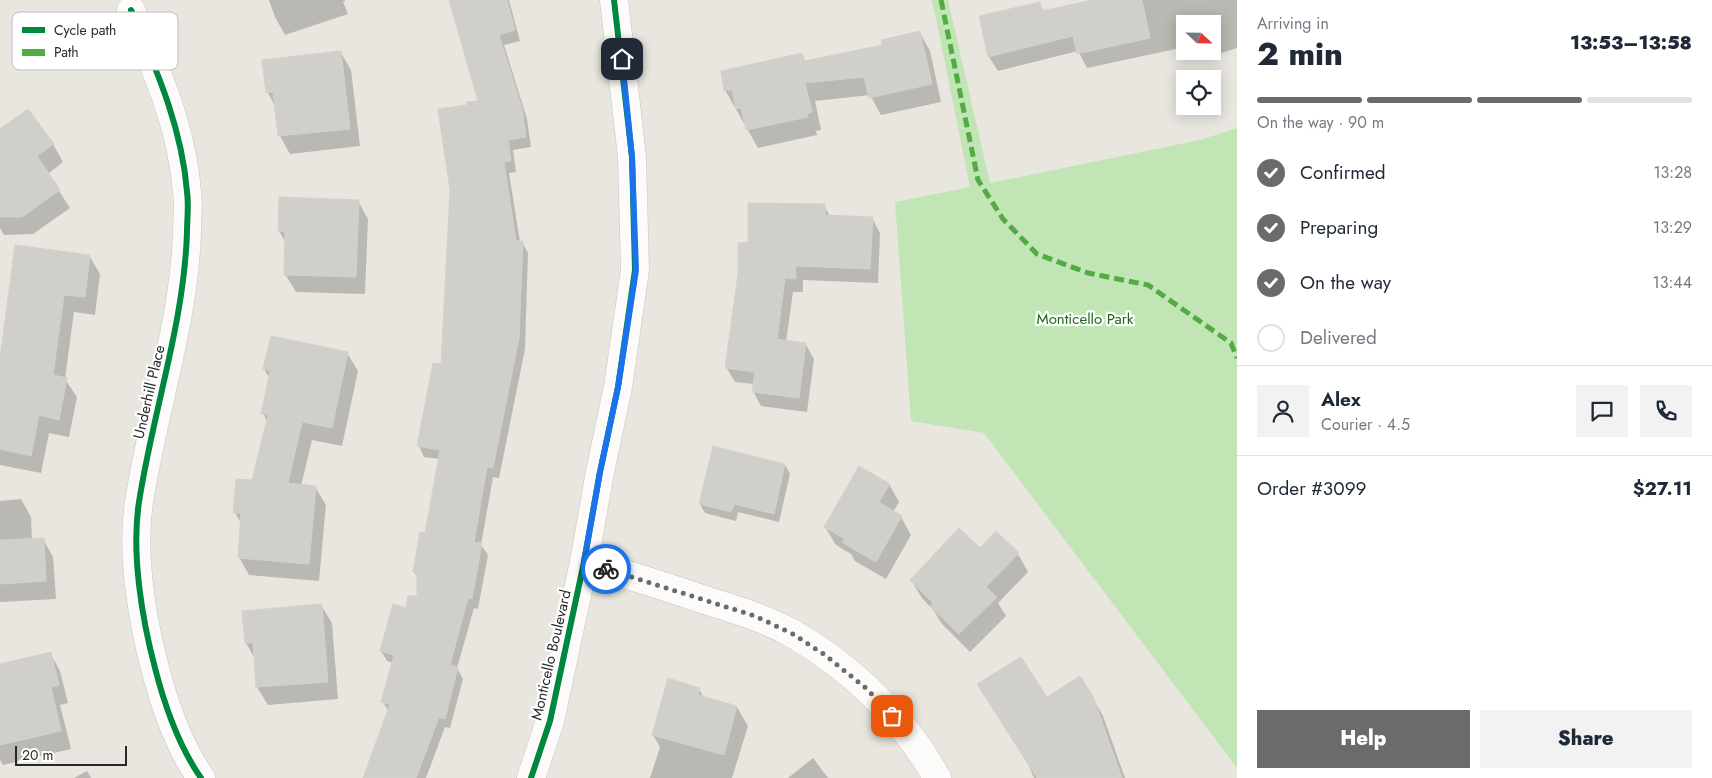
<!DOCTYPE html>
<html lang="en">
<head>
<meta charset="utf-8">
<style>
	:root { --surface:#fff; --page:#f2f2f3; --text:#1f2937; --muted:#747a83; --line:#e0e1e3; --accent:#6c6b69 }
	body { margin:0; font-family:Jost,sans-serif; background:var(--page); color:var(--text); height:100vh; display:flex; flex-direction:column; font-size:19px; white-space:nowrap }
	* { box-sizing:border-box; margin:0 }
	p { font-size:16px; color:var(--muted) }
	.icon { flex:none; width:28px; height:28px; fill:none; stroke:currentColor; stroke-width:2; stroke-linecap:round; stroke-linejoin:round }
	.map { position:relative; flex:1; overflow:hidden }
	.side { display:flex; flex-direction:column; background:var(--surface); width:475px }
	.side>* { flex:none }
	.needle { width:32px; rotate:112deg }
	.tools { position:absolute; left:1176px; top:15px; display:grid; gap:10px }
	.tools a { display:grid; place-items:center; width:45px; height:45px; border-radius:0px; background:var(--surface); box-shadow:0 2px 12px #0003; font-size:25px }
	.scale { position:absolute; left:15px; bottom:12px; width:112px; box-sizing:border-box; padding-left:5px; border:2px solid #292929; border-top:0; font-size:14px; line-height:18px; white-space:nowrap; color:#292929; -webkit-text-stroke:4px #fff; paint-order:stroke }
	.pin { position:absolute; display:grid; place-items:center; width:42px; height:42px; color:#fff; margin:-21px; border-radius:10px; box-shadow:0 2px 8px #0006 }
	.courier { position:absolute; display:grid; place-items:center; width:50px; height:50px; margin:-25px; border:4px solid #1a73e8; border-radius:50%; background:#fff; color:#222; box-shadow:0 1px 6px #0007 }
	.overview em { font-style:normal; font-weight:800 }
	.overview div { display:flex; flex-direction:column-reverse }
	.overview { display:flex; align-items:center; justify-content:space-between; height:85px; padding:0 20px }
	h1 { font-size:32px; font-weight:800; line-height:38px }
	.bar { display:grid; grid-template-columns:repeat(4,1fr); gap:8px 5px; align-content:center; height:60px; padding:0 20px }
	.bar i { height:6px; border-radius:4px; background:var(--line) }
	.bar .current { background:var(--accent) }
	.bar p { grid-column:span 4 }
	.line { display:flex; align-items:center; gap:12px; padding:0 20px; border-top:1px solid var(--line) }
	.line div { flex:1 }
	.round { display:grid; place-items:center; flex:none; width:52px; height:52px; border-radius:0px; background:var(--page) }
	ol { padding:0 20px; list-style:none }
	li { display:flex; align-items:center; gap:15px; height:55px }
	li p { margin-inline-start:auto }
	li .icon { padding:5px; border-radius:50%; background:var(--accent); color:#fff; stroke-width:4 }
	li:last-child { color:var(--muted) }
	li i { width:28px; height:28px; border:2px solid var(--line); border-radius:50% }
	.primary-button { display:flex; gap:10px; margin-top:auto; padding:10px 20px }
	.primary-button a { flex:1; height:58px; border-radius:0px; background:var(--accent); color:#fff; font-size:20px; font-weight:800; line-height:58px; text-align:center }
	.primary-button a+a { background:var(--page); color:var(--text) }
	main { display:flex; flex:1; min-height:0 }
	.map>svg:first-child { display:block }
	.green { fill:#c2e5b6 }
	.shadow { fill:#0003 }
	.building { fill:#d1cfca; stroke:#d3d1cb }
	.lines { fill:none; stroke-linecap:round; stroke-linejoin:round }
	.minor-casing { stroke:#c5c4c5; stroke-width:29 }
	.tertiary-casing { stroke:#c5c4c5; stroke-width:29 }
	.minor { stroke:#fcfbfa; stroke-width:28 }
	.tertiary { stroke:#fcfbfa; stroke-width:28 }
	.quiet { stroke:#53ab44; stroke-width:5; stroke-dasharray:10 5; stroke-linecap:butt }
	.cycleway-casing { stroke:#fff; stroke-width:9 }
	.cycleway { stroke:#00873e; stroke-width:6 }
	.done { stroke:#6c6b69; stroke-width:5; stroke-dasharray:0 9 }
	.route { stroke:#1a73e8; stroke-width:6 }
	.labels { text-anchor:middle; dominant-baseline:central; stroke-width:4.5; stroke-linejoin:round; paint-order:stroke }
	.park-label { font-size:15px; fill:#1a6818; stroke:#fff }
	.street-label { font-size:15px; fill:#292929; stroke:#fff }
	.key { fill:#fff; stroke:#bfbfbf; stroke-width:1 }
	.key-label { font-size:14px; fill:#292929 }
</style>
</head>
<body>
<main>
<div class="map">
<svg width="1237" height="778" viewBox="0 0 1237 778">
	<rect width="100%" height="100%" fill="#e8e6df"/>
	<polygon class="green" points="932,0 948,0 990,183 1200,140 1237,128 1237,768 984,433 911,421 895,202 970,187"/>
	<g class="shadow">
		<polygon points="269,0 346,0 343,2 348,14 285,35 275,17"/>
		<polygon points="450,0 509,0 520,41 504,45 527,119 531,147 513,150 516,172 509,173 520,242 522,242 528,253 525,349 499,478 493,477 481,545 488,555 478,609 474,608 457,668 463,679 450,728 445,727 426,778 363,778 389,712 383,702 393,663 387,661 381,651 418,597 418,578 414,572 426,535 440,459 424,457 419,446 442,366 480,102"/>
		<polygon points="1097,0 1237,0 1237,48 1212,56 1209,51 1212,51 1212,24 1185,24 1185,47 1087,68 1078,51 998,71 989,57 1039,3 1044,11"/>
		<polygon points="920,33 930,51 941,102 881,115 870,95 815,101 821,130 816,131 817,135 758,148 725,90 802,55 806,62 884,46"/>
		<polygon points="341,53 351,70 360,146 290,154 280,136 276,108 268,93"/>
		<polygon points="0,131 53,144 63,162 48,174 70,208 33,234 4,235 0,228"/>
		<polygon points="358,201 368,219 365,294 296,292 285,274 286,243 279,231"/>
		<polygon points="824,206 830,216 872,218 880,233 878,283 803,280 803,292 793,292 786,342 806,345 814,359 807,412 761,406 753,391 754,384 735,382 726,367 749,243"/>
		<polygon points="90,257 100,274 95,315 74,312 65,379 77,397 69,437 49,433 41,473 0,465 0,365"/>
		<polygon points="347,353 358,371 342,446 312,440 301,486 315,487 326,505 319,581 249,575 239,557 242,524 235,513 253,481 267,421 263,413 270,379 264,369"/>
		<polygon points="785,465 790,474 779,522 738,512 736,521 705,513 700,504"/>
		<polygon points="889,484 899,502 893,512 901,517 911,535 886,579 855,561 851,554 836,545 825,527"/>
		<polygon points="21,499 31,517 32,540 43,539 53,557 56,599 0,602 0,501"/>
		<polygon points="980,550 1018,554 1028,572 998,603 1006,616 970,652 942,624 934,611 922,598 911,580"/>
		<polygon points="321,605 332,623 338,699 268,705 257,687 255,659 246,643 244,612"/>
		<polygon points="50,653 60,671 68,703 60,705 71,749 3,765 0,760 0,665"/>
		<polygon points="699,689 704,698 737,707 748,726 732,778 650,778 660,747 653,735"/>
		<polygon points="1092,697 1103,716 1125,778 1034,778 1029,766 1046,698"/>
		<polygon points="813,758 828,778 788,778"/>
		<polygon points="87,771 91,778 74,778"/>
	</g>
	<g class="building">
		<polygon points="449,0 507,0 515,30 499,35 522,108 526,137 508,140 511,161 504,162 516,241 523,241 519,338 493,468 487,467 474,542 482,543 472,599 468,598 450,665 458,667 445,719 439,717 416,778 363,778 390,704 381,702 394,655 380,651 393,604 406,608 408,596 417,596 417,572 413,572 420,532 425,533 440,450 417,446 433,363 441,364 450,190 438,109 467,105 466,102 478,101"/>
		<polygon points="1092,0 1142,0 1150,38 1077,54 1073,36 988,57 979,16 1040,2 1042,11"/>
		<polygon points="920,31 932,84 869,98 864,77 805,83 812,112 807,114 808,117 746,130 741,108 736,109 732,90 724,91 721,71 802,53 805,61 882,45 881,40"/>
		<polygon points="341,51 350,129 278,136 273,92 266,93 262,60"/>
		<polygon points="28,109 54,144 37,156 60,190 22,217 0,217 0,129"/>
		<polygon points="279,197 359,200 356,277 284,275 285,231 278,231"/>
		<polygon points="748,203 825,204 825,215 873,217 870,269 795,266 796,279 785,278 777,339 806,343 799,398 752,392 755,372 725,368 738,274 738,243 748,242"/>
		<polygon points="15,245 90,255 85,297 64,295 53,375 67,378 59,420 39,415 31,456 0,449 0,358"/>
		<polygon points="271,336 348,352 332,428 302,422 288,483 316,486 309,564 238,558 241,513 233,513 236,479 252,480 268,415 261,414 270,371 263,369"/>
		<polygon points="713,446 785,464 774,514 734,504 731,512 699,504"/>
		<polygon points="859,466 890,484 879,502 902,516 876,562 843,543 845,539 824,527"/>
		<polygon points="959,528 980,548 996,531 1019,553 986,587 997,597 959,634 930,606 933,603 910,580"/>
		<polygon points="44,538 46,581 0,584 0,540"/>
		<polygon points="322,604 328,682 256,687 253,642 245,643 242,611"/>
		<polygon points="51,652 59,685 51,687 61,731 0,745 0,664"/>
		<polygon points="1021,657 1047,697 1080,676 1093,696 1122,778 1037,778 977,684"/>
		<polygon points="668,678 700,688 698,695 737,706 724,755 652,735"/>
	</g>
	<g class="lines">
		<defs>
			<g id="minor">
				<path d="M 131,10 C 156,69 182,127 187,192 C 189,205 187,219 187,232 C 184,324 153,411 139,502 C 131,553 142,619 155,668 C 165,707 178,745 201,778"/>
				<path d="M 584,562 C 626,574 667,587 708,601 C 737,610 767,619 793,634 C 851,667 905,719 937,778"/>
			</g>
			<polyline id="tertiary" points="531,778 550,721 584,562 600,472 618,387 635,270 632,157 614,0"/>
		</defs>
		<use href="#minor" class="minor-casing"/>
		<use href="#tertiary" class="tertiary-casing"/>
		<use href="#minor" class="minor"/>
		<use href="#tertiary" class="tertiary"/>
		<polyline class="quiet" points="941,0 978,180 1003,219 1037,254 1088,273 1148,285 1231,343 1237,358"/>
		<defs>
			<g id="cycleway">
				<path d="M 131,10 C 156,69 182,127 187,192 C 189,205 187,219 187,232 C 184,324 153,411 139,502 C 131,553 142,619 155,668 C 165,707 178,745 201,778"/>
				<polyline points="531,778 550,721 584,562 600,472 618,387 635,270 632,157 614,0"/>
			</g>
		</defs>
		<use href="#cycleway" class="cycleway-casing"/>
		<use href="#cycleway" class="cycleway"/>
	</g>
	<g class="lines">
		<polyline class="done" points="606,569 755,616 793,634 825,655 867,689 892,716"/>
		<polyline class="route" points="606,569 584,562 600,472 618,387 636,270 632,157 622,59"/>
	</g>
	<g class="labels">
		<g class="park-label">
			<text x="1085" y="319">Monticello Park</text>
		</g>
		<g class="street-label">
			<text transform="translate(149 392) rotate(-77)">Underhill Place</text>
			<text transform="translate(551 655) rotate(-77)">Monticello Boulevard</text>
		</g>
	</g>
	<rect x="12" y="12" width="166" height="58" rx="8" class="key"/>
	<rect x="22" y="27" width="23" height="6" fill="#00873e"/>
	<rect x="22" y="49" width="23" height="7" fill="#53ab44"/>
	<g class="key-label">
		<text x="54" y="35">Cycle path</text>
		<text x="54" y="57">Path</text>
	</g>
</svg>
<div class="tools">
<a><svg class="needle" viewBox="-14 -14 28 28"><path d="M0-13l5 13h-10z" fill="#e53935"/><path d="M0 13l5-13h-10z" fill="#747a83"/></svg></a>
<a><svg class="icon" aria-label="locate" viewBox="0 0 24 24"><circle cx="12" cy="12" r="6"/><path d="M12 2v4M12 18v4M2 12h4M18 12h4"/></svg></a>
</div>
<div class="scale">20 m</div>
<div class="pin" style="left:892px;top:716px;background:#ea580c"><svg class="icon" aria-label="bag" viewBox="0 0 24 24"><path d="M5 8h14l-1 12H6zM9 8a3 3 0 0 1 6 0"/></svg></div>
<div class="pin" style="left:622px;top:59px;background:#1f2937"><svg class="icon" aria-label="home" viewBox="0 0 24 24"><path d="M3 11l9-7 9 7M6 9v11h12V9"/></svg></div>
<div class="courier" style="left:606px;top:569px"><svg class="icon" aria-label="bike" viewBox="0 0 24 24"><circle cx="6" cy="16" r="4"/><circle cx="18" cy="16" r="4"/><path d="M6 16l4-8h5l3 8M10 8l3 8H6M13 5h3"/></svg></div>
</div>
<section class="side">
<div class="overview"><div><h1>2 min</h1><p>Arriving in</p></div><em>13:53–13:58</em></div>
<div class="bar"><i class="current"></i><i class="current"></i><i class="current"></i><i></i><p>On the way · 90 m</p></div>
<ol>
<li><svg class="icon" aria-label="check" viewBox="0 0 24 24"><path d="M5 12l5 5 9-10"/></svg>Confirmed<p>13:28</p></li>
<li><svg class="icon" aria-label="check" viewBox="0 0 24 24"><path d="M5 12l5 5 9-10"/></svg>Preparing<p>13:29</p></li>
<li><svg class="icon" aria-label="check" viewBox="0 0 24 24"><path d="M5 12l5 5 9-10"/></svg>On the way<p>13:44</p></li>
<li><i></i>Delivered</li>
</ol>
<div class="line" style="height:90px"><a class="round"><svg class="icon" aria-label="person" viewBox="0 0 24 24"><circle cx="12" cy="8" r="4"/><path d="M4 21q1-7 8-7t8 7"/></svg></a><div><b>Alex</b><p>Courier · 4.5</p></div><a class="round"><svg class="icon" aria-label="chat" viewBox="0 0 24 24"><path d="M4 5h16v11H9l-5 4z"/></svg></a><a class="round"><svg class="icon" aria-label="phone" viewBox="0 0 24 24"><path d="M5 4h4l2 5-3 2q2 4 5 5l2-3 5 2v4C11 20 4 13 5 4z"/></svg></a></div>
<div class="line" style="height:65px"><div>Order #3099</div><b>$27.11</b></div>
<div class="primary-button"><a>Help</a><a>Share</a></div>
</section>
</main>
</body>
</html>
